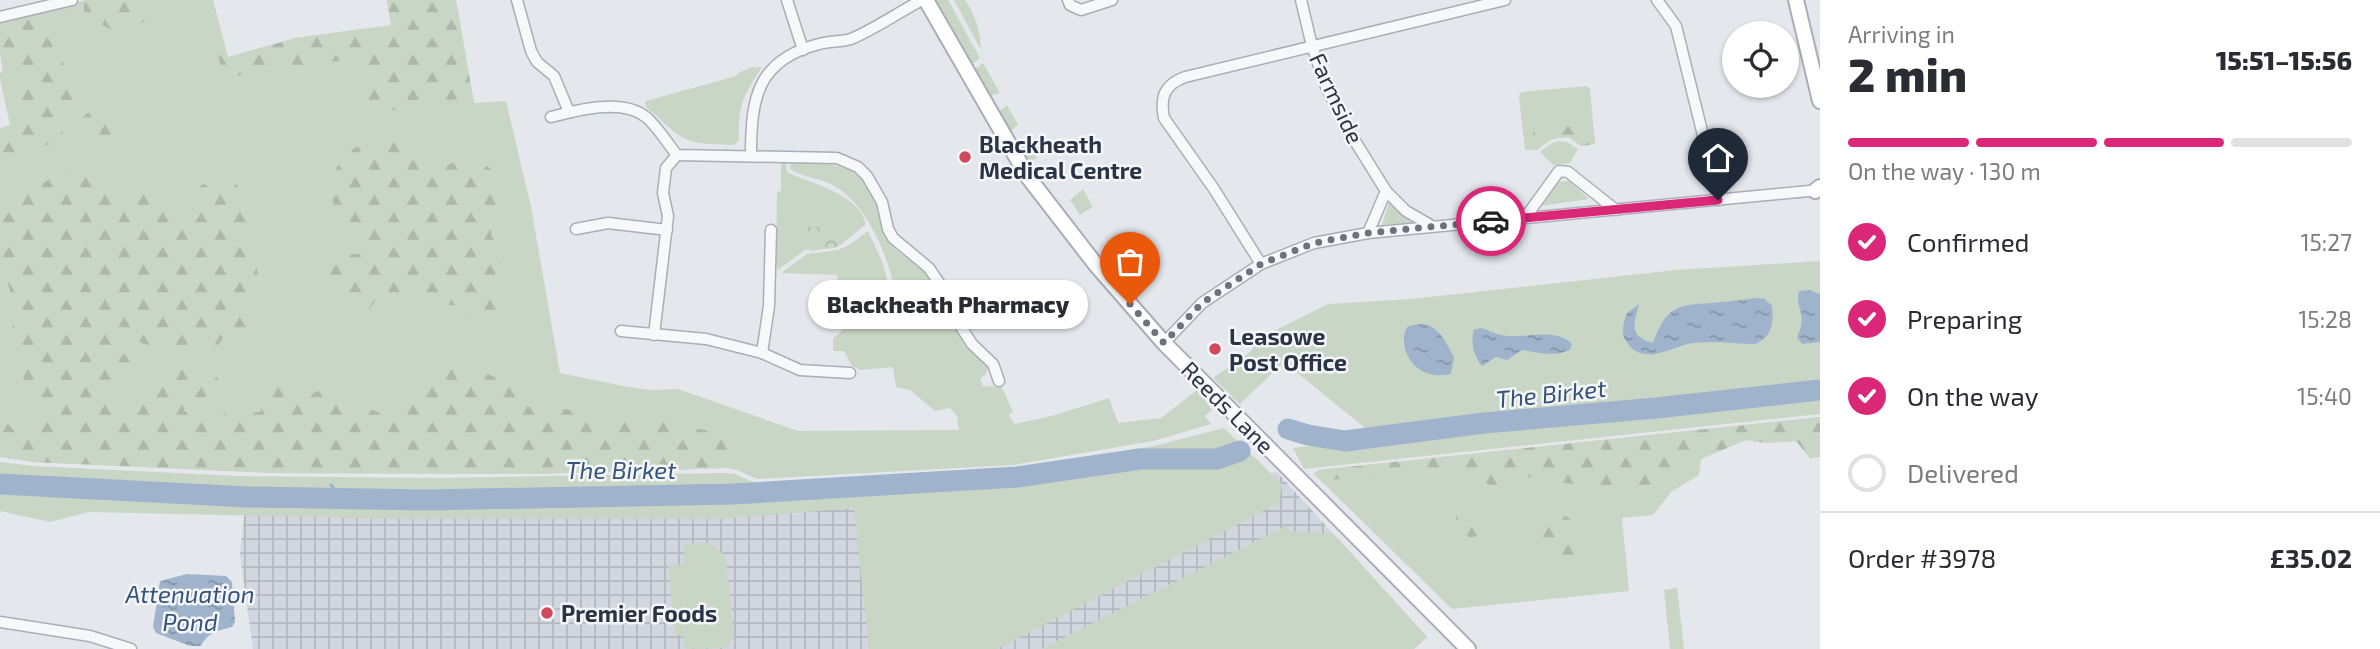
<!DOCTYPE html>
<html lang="en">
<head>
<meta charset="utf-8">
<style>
	:root { --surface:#fff; --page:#f2f2f3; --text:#2b2b33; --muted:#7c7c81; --line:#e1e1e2; --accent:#db2777 }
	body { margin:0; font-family:"Exo 2",sans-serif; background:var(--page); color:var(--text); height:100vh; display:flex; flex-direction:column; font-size:26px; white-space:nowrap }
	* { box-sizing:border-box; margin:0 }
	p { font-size:23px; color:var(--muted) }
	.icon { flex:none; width:38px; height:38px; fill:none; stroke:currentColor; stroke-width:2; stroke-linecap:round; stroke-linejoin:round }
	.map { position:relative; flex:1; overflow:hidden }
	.side { display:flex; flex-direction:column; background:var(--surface); width:560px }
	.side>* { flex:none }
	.controls { position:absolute; left:1722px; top:21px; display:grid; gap:14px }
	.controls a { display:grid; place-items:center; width:77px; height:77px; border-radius:50%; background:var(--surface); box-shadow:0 2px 5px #0004; font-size:35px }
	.pin { position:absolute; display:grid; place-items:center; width:60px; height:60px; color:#fff; margin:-72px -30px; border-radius:50% 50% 50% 0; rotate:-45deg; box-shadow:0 0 7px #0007 }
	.pin .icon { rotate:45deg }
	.courier { position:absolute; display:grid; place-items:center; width:70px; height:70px; margin:-35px; border:5px solid #db2777; border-radius:50%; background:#fff; color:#222; box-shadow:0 2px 9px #0007 }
	.bubble { position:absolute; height:49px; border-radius:24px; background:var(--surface); box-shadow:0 2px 5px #0004; font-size:23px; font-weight:800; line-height:49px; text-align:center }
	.summary em { font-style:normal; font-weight:800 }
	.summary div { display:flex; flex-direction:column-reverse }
	.summary { display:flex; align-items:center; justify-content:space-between; height:119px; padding:0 28px }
	h1 { font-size:46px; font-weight:800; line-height:52px }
	.bar { display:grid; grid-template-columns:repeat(4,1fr); gap:10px 7px; align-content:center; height:84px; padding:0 28px }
	.bar i { height:9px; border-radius:5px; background:var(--line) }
	.bar .on { background:var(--accent) }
	.bar p { grid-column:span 4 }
	.line { display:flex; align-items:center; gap:18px; padding:0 28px; border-top:2px solid var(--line) }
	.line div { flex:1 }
	ol { padding:0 28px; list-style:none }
	li { display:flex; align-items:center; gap:21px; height:77px }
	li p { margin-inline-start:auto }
	li .icon { padding:7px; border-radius:50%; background:var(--accent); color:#fff; stroke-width:4 }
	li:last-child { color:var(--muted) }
	li i { width:38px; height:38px; border:4px solid var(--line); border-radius:50% }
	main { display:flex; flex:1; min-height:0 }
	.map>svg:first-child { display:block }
	.industrial { fill:url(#industrial-grid) }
	.grass { fill:#c9d6c5 }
	.forest { fill:url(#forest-firs) }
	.park { fill:url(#park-crowns) }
	.water { fill:url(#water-ripples) }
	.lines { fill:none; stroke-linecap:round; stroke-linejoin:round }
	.stream { stroke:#9fb4cc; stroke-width:3.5 }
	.river { stroke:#9fb4cc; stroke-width:21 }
	.street-casing { stroke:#a9aeb7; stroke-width:13 }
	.secondary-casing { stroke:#a9aeb7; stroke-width:18 }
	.street { stroke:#f7f8fa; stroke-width:10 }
	.secondary { stroke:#fff; stroke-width:14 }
	.done { stroke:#6c737f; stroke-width:7; stroke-dasharray:0 12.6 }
	.route { stroke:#db2777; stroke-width:9 }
	.poi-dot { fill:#d1495b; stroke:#f4f6f9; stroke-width:2.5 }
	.labels { text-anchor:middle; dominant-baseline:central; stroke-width:5; stroke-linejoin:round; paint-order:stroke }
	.street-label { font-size:23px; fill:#2b3445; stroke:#f4f6f9 }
	.poi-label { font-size:23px; font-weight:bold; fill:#2b3445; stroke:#f4f6f9; text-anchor:start }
	.water-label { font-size:24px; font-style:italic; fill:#34527a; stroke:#f4f6f9 }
</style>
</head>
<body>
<main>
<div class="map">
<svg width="1820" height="649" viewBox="0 0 1820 649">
	<defs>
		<pattern id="industrial-grid" width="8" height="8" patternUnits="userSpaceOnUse" patternTransform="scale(1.75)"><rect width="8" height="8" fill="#d2d6de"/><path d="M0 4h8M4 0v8" fill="none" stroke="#b4b8c0"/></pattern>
		<pattern id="forest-firs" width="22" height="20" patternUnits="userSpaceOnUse" patternTransform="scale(1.75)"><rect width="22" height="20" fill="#c9d6c5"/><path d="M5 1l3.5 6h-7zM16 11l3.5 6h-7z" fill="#adb8ab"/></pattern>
		<pattern id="park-crowns" width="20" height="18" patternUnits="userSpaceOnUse" patternTransform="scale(1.75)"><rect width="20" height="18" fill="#c9d6c5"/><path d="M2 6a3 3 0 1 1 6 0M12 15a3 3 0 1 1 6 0" fill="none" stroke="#adb8ab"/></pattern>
		<pattern id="water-ripples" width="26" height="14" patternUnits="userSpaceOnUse" patternTransform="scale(1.75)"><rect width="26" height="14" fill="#9fb4cc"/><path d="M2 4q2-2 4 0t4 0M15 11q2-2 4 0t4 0" fill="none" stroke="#8293a7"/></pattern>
	</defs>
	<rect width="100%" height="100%" fill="#e4e7ec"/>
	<polygon class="industrial" points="1277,472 1427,637 1414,649 253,649 240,555 244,515 391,519 723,519 825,509 1205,487"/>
	<g class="grass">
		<path d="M 87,0 L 213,0 L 228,57 L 296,38 L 391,25 L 387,0 L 456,0 L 474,103 L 506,101 L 531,207 L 560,373 L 623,386 L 650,390 L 678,389 L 798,431 L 959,430 L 957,416 L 950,408 L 935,411 L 910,390 L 896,387 L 893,367 L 860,370 L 852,366 L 844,351 L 833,351 L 833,338 L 842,331 L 837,275 L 781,273 L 807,254 L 838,250 L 851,244 L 868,231 L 883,264 L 891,295 L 895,294 C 890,258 866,201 831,184 C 818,178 802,177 790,169 L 791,162 C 824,163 865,162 876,202 C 879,213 879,228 886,238 C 896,253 914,262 927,274 C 939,286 943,307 949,323 L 954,324 L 965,344 L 988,368 L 986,374 L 980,379 L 983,387 L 992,386 L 1002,388 L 1013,412 L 1009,415 L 1014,424 L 1052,416 L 1109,398 L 1118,423 L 1161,418 L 1197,390 L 1212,410 L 1205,416 L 1211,424 L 1153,441 L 1013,465 L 757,479 L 737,470 L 727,468 L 532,474 L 274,473 L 33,462 L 0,457 L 0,128 L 10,125 L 0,79 L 0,73 L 3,72 L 0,52 L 0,21 Z"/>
		<polygon points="935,0 948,0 980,58 971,65"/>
		<path d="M 954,0 L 965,0 C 976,16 980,30 981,50 Z"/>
		<polygon points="983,63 1000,93 988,96 975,69"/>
		<path d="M 753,67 L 762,67 C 743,97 738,104 739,140 L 734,145 C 696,143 688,147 660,119 C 655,113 648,111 645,104 L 646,101 L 736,76 L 740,72 Z"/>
		<path d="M 1587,86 L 1590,89 L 1595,144 L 1581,146 L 1569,137 C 1555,138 1547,139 1538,150 L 1525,150 L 1519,96 L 1521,92 Z"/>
		<polygon points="1007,105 1018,125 1009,132 999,112"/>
		<polygon points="1026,138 1037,158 1028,163 1018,145"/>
		<polygon points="1559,141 1567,142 1578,149 1570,163 1553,165 1540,152 1552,143"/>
		<path d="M 786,162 L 787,172 C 811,184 858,193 866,224 L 844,242 L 805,250 L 778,270 L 776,262 L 777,192 L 781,191 L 781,163 Z"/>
		<polygon points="1569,181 1589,199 1540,206 1557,182"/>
		<polygon points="1083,189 1093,207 1080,215 1070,200"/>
		<polygon points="1389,202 1412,223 1382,225"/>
		<polygon points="1820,261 1820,414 1304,469 1293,448 1370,439 1371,433 1284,362 1240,404 1213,378 1250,352 1260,338 1328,304 1411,299 1676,270"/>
		<polygon points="1820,417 1820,457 1810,458 1796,441 1766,443 1746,440 1701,459 1699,475 1671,492 1653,515 1622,518 1629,591 1452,609 1314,474 1319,470"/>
		<polygon points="1224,428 1282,484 1279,503 997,649 869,649 854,508 723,519 391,519 89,512 50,522 0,511 0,462 33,466 239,476 438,478 724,473 735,474 755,483 1012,469 1154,446"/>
		<polygon points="1286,526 1289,531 1334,534 1427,637 1414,649 1041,649"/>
		<polygon points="708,542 721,552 726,560 734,636 727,648 687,649 683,645 683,635 675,635 668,565 685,564 683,545"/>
		<polygon points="1677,588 1684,649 1670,649 1664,590"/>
	</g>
	<g class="forest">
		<polygon points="143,0 146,12 154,18 117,33 84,15 84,1 87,0"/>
		<polygon points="387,0 456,0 474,103 460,99 392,110 370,104 355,58 259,74 231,76 221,66 218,57 226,52 228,57 296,38 361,29 372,53 383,52 391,25"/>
		<polygon points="22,17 37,20 36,31 48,35 55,45 46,55 50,59 57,52 67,70 67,75 75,81 77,94 75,101 61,108 55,114 58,124 63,126 63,133 58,141 10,159 0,157 0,132 12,131 19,123 14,103 21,93 25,73 19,67 3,72 0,52 0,21"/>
		<path d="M 112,102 C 121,117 117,126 108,139 L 79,141 L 75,127 L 86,114 Z"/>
		<path d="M 1551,122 C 1560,127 1566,126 1576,128 C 1582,129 1587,132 1594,133 L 1595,144 L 1581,146 L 1569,137 L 1554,138 L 1541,146 L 1532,136 L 1535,125 Z"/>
		<path d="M 415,135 L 421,146 L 417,158 L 424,173 L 472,156 L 491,169 L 494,193 L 500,214 L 491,235 L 504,255 L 506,272 L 501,308 L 479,321 L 469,317 L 464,307 L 400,298 L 387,291 L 375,301 L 363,319 L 351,312 L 327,284 L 327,268 L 338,257 L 368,252 L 371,243 L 333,204 L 332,184 L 337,166 L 348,163 L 352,150 C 373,137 392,138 415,135 Z"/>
		<path d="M 79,167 L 84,173 L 112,182 L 119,199 L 150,189 L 165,197 L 184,218 L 201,185 L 222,180 L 235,183 L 248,201 L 247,234 L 256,260 L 259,285 L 243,308 L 247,327 L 230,329 L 217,346 L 199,348 L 189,338 L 188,346 C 162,353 149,348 127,335 L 113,347 L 126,356 L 133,366 L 107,395 L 117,406 L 135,404 L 164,385 L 172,366 L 184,365 L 196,377 L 213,372 L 219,380 L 211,393 L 183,410 L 203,424 L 226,413 L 260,412 L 269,385 L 292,385 L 309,394 L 334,387 L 358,405 L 383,414 L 406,411 L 453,361 L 495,377 L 520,380 L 528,396 L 528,407 L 576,410 L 596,415 L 651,418 L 675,425 L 718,432 L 735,457 L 727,468 L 532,474 L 274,473 L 33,462 L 0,457 L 0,414 L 14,431 L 28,424 L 36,426 L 40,420 L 7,337 C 25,314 4,280 0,254 C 0,243 0,231 0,220 C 22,198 49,174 79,167 Z"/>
		<polygon points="1820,417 1820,457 1810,458 1796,441 1766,443 1746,440 1662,475 1644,489 1597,488 1529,477 1496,491 1466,467 1321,481 1314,474 1319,470"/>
		<path d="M 1456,512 L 1470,512 L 1471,520 L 1480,535 L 1470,538 C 1460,531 1455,526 1456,512 Z"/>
		<path d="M 1550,512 C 1571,514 1580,525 1583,545 L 1577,555 L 1563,556 L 1556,562 L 1539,558 C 1533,540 1535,525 1550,512 Z"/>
	</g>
	<polygon class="park" points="805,227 829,227 846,232 843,244 834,248 810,251"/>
	<g class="water">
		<path d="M 1809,290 L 1820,294 L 1820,342 L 1802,344 L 1797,337 C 1809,313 1794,309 1799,291 Z"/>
		<path d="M 1756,298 L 1765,299 L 1772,306 C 1774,323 1772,337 1755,344 C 1735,344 1714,340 1694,343 C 1673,345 1646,367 1628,344 C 1620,335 1623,324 1627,313 L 1639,304 C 1634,324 1628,336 1653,343 C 1666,308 1675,305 1711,303 C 1726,302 1741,300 1756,298 Z"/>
		<path d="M 1422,324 C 1439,325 1446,343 1454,357 L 1451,374 C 1423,381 1399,360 1405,331 L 1408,326 Z"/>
		<path d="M 1481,328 C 1488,330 1495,334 1502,335 C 1522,340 1555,326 1572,344 L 1570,350 C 1554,357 1539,353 1522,350 L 1507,360 L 1496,357 L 1482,366 C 1474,357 1470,342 1474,330 Z"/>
		<path d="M 187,574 L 226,576 L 232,582 L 235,622 L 232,627 C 217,631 208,632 201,646 L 190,646 L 156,633 L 153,627 L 160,581 Z"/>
	</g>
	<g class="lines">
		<polyline class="stream" points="331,485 342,499"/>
		<g class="river">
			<polyline points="1288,429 1308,435 1345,441 1484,423 1656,408 1820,390"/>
			<polyline points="0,484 248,497 427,500 733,494 1017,477 1140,459 1217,459 1240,451"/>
		</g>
		<defs>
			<g id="street">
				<polyline points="517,0 531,51 537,62 554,76 569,112"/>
				<polyline points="787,0 803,50"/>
				<polyline points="1068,0 1070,5 1081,10 1112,0"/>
				<polyline points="1301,0 1312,46 1326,87 1350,133 1386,191 1406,211 1432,226"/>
				<polyline points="1657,0 1676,26 1719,200"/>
				<polyline points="0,17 72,0"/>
				<path d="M 551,117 C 577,110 622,98 646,117 C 658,127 667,143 677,155 L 837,158 L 858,167 L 867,176 L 882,202 L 888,229 L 893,238 L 929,268 L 944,290 L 958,322 L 972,344 L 993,364 L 999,381"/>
				<path d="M 751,155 C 751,98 757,60 819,44 C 829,41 841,42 851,39 C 875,29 899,12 922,0"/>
				<polyline points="1525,218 1559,171 1568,172 1616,210"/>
				<polyline points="576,229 608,223 667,230"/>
				<polyline points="1368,233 1386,191"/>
				<path d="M 1261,264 L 1214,189 L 1164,118 C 1160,97 1164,85 1185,77 L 1505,0"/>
				<polyline points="621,331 706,339 762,353 800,370 850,373"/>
				<polyline points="654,335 668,216 663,193 666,168 677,155"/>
				<polyline points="1164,343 1202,303 1261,264 1314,243 1368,233 1820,190"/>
				<polyline points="762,353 769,306 771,230"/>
				<polyline points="0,622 90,636 131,649"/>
			</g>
			<g id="secondary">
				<polyline points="926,0 1028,177 1096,265 1164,343 1468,649"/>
				<polyline points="1796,0 1820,101"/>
				<polyline points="1815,191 1820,187"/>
			</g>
		</defs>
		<use href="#street" class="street-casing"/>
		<use href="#secondary" class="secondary-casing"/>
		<use href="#street" class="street"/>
		<use href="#secondary" class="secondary"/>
	</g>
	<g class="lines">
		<polyline class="done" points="1130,304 1164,343 1202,303 1261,264 1314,243 1368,233 1491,221"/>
		<polyline class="route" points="1491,221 1718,200"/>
	</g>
	<g class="poi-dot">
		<circle cx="965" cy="157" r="7"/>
		<circle cx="1215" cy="349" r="7"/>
		<circle cx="547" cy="613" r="7"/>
	</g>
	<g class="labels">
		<g class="street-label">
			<text transform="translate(1337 98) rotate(65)">Farmside</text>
			<text transform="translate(1228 407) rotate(45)">Reeds Lane</text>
		</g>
		<g class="poi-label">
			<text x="979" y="144">Blackheath<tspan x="979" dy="26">Medical Centre</tspan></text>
			<text x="1229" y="336">Leasowe<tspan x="1229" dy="26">Post Office</tspan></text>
			<text x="561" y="613">Premier Foods</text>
		</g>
		<g class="water-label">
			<text transform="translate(1551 393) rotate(-6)">The Birket</text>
			<text x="621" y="469">The Birket</text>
			<text x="190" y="593">Attenuation<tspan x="190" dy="28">Pond</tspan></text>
		</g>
	</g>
</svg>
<div class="controls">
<a><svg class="icon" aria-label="locate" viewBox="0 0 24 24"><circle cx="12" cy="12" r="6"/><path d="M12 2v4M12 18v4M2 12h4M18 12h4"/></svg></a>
</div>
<div class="pin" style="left:1130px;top:304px;background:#ea580c"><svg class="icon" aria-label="bag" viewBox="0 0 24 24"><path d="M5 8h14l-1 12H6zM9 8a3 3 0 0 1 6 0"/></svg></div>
<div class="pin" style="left:1718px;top:200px;background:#1f2937"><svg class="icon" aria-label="home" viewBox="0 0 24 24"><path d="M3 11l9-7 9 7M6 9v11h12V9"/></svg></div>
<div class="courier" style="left:1491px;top:221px"><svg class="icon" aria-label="car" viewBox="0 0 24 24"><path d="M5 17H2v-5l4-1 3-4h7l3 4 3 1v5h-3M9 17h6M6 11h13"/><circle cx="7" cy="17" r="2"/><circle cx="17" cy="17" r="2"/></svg></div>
<div class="bubble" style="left:808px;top:280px;width:280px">Blackheath Pharmacy</div>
</div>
<section class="side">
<div class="summary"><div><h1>2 min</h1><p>Arriving in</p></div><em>15:51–15:56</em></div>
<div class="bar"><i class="on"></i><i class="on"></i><i class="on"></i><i></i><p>On the way · 130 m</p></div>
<ol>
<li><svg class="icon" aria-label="check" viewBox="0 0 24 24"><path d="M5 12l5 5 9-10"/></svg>Confirmed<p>15:27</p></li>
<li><svg class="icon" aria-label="check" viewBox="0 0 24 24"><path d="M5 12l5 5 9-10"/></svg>Preparing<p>15:28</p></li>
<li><svg class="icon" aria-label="check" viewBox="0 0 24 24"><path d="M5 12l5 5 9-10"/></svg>On the way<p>15:40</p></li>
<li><i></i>Delivered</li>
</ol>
<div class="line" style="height:91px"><div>Order #3978</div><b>£35.02</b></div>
</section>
</main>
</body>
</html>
